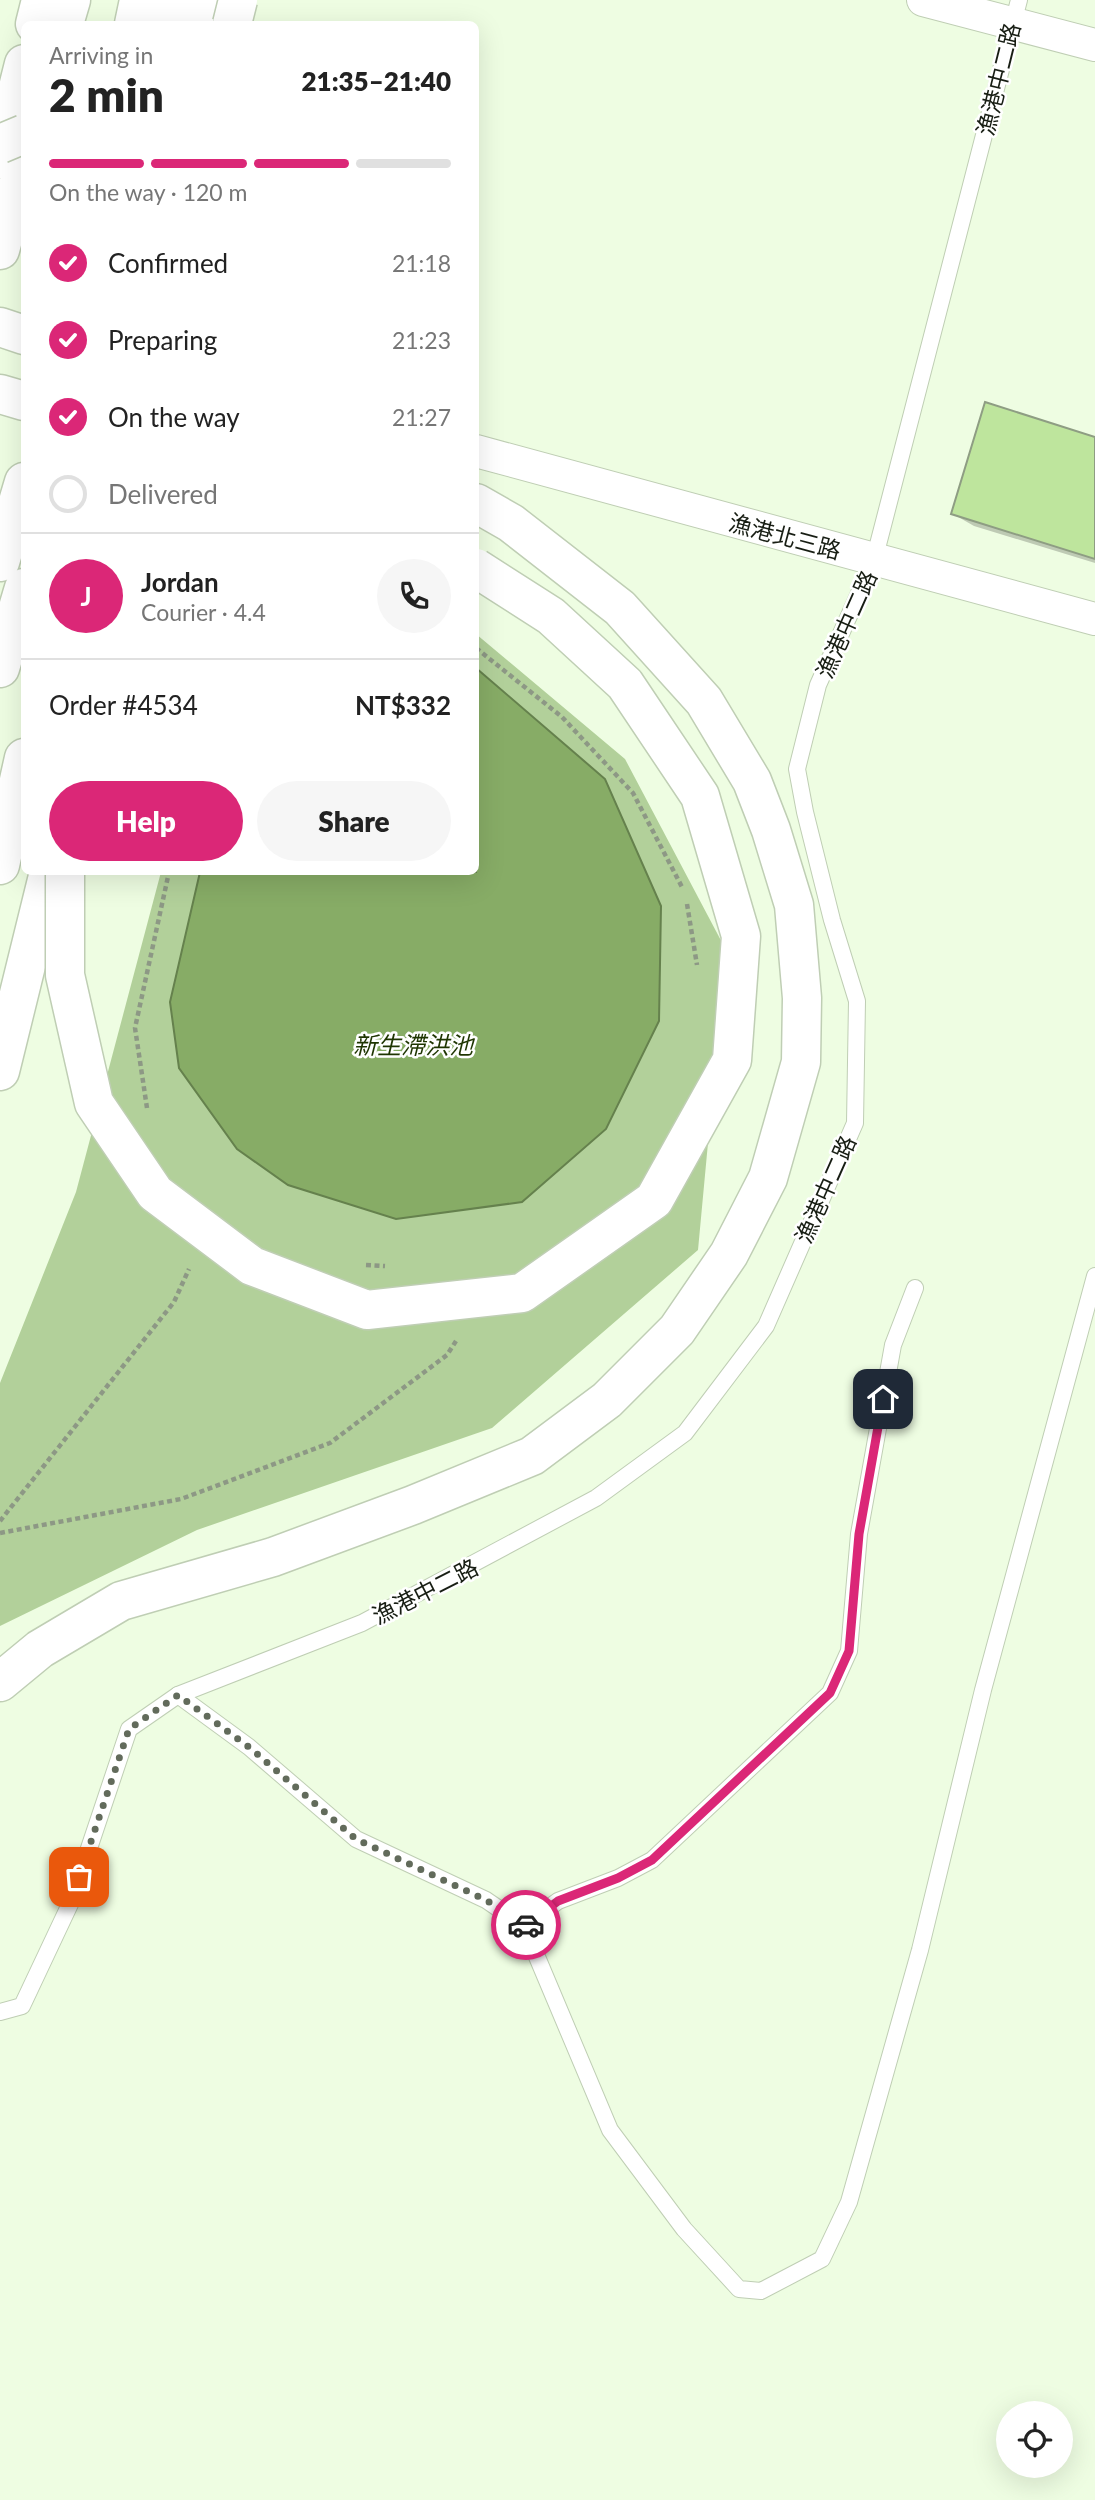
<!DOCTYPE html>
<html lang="en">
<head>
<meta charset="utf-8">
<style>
	:root { --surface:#fff; --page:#f6f6f6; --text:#222; --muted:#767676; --line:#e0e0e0; --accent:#db2777 }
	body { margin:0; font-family:Lato,"Noto Sans TC",sans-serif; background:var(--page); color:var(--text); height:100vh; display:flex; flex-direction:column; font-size:26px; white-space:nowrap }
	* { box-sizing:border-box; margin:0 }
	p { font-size:23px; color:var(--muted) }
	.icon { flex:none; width:38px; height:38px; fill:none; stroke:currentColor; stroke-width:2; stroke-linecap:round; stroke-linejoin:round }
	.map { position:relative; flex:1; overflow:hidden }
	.details { position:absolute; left:21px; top:21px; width:458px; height:854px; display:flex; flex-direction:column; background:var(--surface); border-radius:10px; box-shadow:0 7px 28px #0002 }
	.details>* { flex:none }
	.buttons { position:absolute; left:996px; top:2401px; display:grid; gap:14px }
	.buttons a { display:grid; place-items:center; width:77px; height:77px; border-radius:50%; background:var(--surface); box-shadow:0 7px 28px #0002; font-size:35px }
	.pin { position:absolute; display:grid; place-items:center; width:60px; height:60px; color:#fff; margin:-30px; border-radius:14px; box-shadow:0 4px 10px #0006 }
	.courier { position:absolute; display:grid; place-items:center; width:70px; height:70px; margin:-35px; border:5px solid #db2777; border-radius:50%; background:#fff; color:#222; box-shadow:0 2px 9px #0007 }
	.headline em { font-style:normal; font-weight:800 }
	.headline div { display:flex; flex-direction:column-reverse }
	.headline { display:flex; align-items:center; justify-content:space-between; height:119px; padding:0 28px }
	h1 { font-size:46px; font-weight:800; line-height:52px }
	.bar { display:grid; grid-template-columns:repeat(4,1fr); gap:10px 7px; align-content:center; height:84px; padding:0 28px }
	.bar i { height:9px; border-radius:5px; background:var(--line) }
	.bar .selected { background:var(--accent) }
	.bar p { grid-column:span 4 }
	.line { display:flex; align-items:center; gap:18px; padding:0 28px; border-top:2px solid var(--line) }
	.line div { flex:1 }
	.round { display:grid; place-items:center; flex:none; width:74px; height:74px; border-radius:37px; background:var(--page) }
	ol { padding:0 28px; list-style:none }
	li { display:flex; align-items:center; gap:21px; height:77px }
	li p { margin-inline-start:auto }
	li .icon { padding:7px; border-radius:50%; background:var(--accent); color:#fff; stroke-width:4 }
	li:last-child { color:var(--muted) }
	li i { width:38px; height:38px; border:4px solid var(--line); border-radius:50% }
	.button { display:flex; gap:14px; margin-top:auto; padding:14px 28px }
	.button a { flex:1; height:80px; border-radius:42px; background:var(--accent); color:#fff; font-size:28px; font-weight:800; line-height:80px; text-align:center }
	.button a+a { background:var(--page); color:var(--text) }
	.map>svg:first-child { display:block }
	.green { fill:#b2d09a }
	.water { fill:#87ac66; stroke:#65814d; stroke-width:2 }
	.shadow { fill:#0003 }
	.building { fill:#bee59d; stroke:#8e9d83; stroke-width:2 }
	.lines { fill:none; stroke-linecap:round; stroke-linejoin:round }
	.service-casing { stroke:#bfceb4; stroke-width:18 }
	.minor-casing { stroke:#bfceb4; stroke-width:34 }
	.tertiary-casing { stroke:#bfceb4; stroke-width:41 }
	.motorway-casing { stroke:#bfceb4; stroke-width:41 }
	.path { stroke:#8d9885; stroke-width:4.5; stroke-dasharray:5 3.5; stroke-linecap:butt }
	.service { stroke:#fff; stroke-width:16 }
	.minor { stroke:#fff; stroke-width:32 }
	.tertiary { stroke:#fff; stroke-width:38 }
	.motorway { stroke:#fff; stroke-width:38 }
	.motorway-bridge-casing { stroke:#bfceb4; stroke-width:41; stroke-linecap:butt }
	.motorway-bridge { stroke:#fff; stroke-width:38 }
	.done { stroke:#626b5b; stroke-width:7; stroke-dasharray:0 12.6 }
	.route { stroke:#db2777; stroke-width:9 }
	.labels { text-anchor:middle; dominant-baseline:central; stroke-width:5; stroke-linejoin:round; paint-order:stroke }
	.street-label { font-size:23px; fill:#171d13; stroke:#fff }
	.water-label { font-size:24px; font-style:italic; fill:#1e3501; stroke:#fff }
</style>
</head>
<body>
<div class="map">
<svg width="1095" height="2500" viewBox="0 0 1095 2500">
	<rect width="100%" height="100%" fill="#eefde2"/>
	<polygon class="green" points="476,634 625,759 726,950 698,1250 492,1428 197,1530 0,1626 0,1383 76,1192 161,872 476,872"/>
	<polygon class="water" points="476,668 605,779 661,906 659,1021 606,1129 522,1202 396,1219 288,1185 237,1149 179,1068 170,1002 200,872 476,872"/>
	<polygon class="shadow" points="1095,438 1095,563 974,526 953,514"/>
	<polygon class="building" points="985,402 1095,437 1095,559 951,514"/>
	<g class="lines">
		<defs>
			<g id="service">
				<polyline points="178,1695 249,1747 356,1839 486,1900 524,1926 610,2130 684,2229 739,2289 761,2291 822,2259 849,2202 920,1950 983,1690 1095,1276"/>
				<polyline points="524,1926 558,1901 618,1878 652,1860 830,1693 849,1651 859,1534 893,1345 915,1288"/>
				<polyline points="0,2012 22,2006 71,1902 129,1729 178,1695 362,1623 596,1498 685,1433 766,1326 855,1123 857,1001 832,920 805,812 797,769 818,685 874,560 1019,0"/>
			</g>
			<g id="minor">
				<polyline points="923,0 1095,45"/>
				<polyline points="476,451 1095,619"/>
			</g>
			<g id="tertiary">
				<polyline points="35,24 41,0"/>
				<polyline points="64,24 71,0"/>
				<polyline points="134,24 139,0"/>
				<polyline points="0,159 24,64"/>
				<polyline points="0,250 24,164"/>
				<polyline points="0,562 24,482"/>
				<polyline points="0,668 24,588"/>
			</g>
			<g id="motorway">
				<polyline points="157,24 174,0"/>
				<polyline points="193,24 198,0"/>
				<polyline points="0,327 24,335"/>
				<polyline points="0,394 24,401"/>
				<polyline points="0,865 24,758"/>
				<polyline points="0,1071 49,872"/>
				<polyline points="0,1682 40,1649 121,1601 273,1557 413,1505 532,1456 607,1400 677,1330 729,1254 768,1178 801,1062 802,998 794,905 771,830 752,781 704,701 620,608 511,523 476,503"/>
			</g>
		</defs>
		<use href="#service" class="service-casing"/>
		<use href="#minor" class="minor-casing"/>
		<use href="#tertiary" class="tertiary-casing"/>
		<use href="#motorway" class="motorway-casing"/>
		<g class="path">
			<polyline points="476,648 562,717 633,793 683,889"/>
			<polyline points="687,904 697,965"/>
			<polyline points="147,1108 135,1028 169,872"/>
			<polyline points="366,1265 385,1266"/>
			<polyline points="0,1521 174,1302 189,1269"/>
			<polyline points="0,1533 181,1499 330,1443 447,1355 456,1341"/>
		</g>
		<use href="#service" class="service"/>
		<use href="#minor" class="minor"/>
		<use href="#tertiary" class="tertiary"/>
		<use href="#motorway" class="motorway"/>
		<defs>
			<g id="motorway-bridge">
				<polyline points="232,24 238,0"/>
				<polyline points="0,144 24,134"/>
				<polyline points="65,872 65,975 94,1103 155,1193 252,1266 367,1310 522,1293 654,1200 732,1060 741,936 700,796 625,684 551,616 476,568"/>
			</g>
		</defs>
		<use href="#motorway-bridge" class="motorway-bridge-casing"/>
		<use href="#motorway-bridge" class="motorway-bridge"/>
	</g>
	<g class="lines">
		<polyline class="done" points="79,1877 129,1729 178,1695 249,1747 356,1839 486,1900 526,1925"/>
		<polyline class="route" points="526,1925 558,1901 618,1878 652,1860 830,1693 849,1651 859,1534 883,1399"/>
	</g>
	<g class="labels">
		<g class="street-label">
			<text transform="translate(998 79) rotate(-76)">漁港中二路</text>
			<text transform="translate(785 536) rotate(15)">漁港北三路</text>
			<text transform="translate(846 624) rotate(-66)">漁港中二路</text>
			<text transform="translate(825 1189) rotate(-66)">漁港中二路</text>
			<text transform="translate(425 1591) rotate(-27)">漁港中二路</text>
		</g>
		<g class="water-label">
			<text x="413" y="1044">新生滯洪池</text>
		</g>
	</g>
</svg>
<div class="buttons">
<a><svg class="icon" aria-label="locate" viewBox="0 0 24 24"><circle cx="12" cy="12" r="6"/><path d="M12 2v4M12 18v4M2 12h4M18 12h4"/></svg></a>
</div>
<div class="pin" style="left:79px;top:1877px;background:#ea580c"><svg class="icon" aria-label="bag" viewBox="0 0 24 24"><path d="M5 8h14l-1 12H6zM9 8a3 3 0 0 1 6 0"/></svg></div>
<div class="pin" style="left:883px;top:1399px;background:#1f2937"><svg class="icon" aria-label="home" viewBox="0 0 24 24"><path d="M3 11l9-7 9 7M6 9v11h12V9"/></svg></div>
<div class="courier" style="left:526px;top:1925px"><svg class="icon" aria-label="car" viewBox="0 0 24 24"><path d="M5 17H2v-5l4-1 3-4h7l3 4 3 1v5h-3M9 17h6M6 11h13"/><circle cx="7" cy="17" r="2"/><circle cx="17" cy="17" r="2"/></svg></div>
<section class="details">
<div class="headline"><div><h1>2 min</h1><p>Arriving in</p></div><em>21:35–21:40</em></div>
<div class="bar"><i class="selected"></i><i class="selected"></i><i class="selected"></i><i></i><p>On the way · 120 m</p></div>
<ol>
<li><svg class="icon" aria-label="check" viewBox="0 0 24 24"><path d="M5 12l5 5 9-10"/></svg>Confirmed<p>21:18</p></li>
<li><svg class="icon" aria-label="check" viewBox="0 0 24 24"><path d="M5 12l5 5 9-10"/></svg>Preparing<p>21:23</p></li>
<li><svg class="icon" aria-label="check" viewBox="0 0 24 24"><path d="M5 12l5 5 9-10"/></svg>On the way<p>21:27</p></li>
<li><i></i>Delivered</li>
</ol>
<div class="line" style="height:126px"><b class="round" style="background:var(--accent);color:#fff">J</b><div><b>Jordan</b><p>Courier · 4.4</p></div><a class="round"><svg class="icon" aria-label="phone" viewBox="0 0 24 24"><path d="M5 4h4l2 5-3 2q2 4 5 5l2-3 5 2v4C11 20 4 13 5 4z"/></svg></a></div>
<div class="line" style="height:91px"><div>Order #4534</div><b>NT$332</b></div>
<div class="button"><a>Help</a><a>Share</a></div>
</section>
</div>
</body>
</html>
